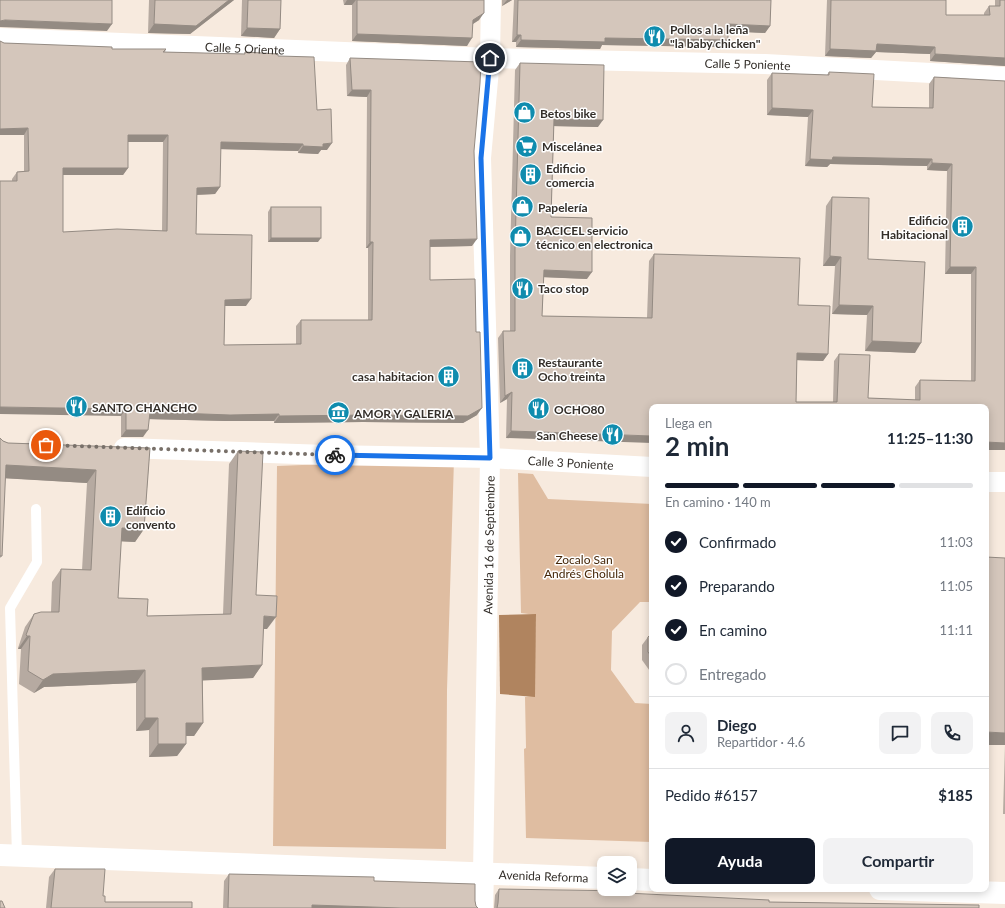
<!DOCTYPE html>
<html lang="es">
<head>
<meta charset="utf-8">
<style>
	:root { --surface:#fff; --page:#f2f2f3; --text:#1f2937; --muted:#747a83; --line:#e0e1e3; --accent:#111827 }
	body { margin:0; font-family:Lato,sans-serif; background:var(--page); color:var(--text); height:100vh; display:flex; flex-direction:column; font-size:15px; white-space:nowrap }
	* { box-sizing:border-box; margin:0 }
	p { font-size:13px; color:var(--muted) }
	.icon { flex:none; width:22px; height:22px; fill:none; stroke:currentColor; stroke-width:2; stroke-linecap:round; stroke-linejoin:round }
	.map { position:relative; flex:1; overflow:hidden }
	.drawer { position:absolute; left:649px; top:404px; width:340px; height:488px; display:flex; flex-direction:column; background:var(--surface); border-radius:8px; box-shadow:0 2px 10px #0003 }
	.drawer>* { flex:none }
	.controls { position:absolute; left:597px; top:856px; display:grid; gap:8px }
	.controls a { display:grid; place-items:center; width:40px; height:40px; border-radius:8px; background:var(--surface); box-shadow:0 2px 10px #0003; font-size:20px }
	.pin { position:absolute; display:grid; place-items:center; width:34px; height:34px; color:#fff; margin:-17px; border:2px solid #fff; border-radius:50%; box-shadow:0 1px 4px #0007 }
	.courier { position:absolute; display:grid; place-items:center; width:40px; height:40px; margin:-20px; border:3px solid #1a73e8; border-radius:50%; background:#fff; color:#222; box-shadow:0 1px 5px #0007 }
	.headline em { font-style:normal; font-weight:700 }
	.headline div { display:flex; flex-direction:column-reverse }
	.headline { display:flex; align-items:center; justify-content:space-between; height:68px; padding:0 16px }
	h1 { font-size:26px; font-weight:700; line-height:30px }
	.bar { display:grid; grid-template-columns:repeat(4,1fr); gap:6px 4px; align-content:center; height:48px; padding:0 16px }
	.bar i { height:5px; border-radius:3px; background:var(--line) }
	.bar .selected { background:var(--accent) }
	.bar p { grid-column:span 4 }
	.line { display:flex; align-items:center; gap:10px; padding:0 16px; border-top:1px solid var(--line) }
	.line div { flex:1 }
	.round { display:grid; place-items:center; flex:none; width:42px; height:42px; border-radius:8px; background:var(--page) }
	ol { padding:0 16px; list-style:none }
	li { display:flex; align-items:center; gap:12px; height:44px }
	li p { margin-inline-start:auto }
	li .icon { padding:4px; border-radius:50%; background:var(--accent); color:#fff; stroke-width:4 }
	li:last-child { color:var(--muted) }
	li i { width:22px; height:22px; border:2px solid var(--line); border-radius:50% }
	.cta { display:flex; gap:8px; margin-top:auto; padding:8px 16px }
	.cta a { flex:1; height:46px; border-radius:8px; background:var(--accent); color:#fff; font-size:16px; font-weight:700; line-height:46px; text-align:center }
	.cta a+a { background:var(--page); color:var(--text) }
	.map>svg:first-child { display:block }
	.green { fill:#dfbda1 }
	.water { fill:#b0845f }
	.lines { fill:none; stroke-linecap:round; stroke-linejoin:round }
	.lane { stroke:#fff; stroke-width:10 }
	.street { stroke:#fff; stroke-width:20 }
	.secondary { stroke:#fff; stroke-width:22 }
	.wall { fill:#b6aaa1; fill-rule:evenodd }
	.shaded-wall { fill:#948b83 }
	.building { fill:#d4c6bb; stroke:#948b83; fill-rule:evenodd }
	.done { stroke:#787069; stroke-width:4; stroke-dasharray:0 7.2 }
	.route { stroke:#1a73e8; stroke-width:5 }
	.labels { text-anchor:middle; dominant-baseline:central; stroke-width:3; stroke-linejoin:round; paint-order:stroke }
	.poi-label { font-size:12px; font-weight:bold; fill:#342f2a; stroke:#fff; text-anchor:start }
	.street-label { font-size:12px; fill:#342f2a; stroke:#fff }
	.park-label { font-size:12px; fill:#452607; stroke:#fff }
</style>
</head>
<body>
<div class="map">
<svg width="1005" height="908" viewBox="0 0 1005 908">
	<rect width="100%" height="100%" fill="#f7eade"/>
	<g class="green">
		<polygon points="454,459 447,690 446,849 273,846 277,466"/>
		<polygon points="518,473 533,474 548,499 652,504 652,602 640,602 612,631 611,670 635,703 652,704 652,842 526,838 524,749 526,748 525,697 533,696 536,615 521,613"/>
	</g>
	<polygon class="water" points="536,614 535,697 500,694 499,615"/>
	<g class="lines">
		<polyline class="lane" points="17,856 10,608 37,562 36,509"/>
		<g class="street">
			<path id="s1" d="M 0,38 L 490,58 L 765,64 L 1005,77"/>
			<path id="s2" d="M 124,448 L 327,455 L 490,458 L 652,467"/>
			<polyline points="986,482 1005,482"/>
			<path id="s3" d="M 483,874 L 490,458 L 481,158 L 490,58 L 491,0"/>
		</g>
		<g class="secondary">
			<path id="s4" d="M 0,855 L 604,878"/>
			<polyline points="630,879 652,880"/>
			<polyline points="880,889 1005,893"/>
			<polyline points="482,908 483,874"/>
		</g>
	</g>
	<g class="wall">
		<polygon points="149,0 234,0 190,34 148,33"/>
		<polygon points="242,0 281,0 280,29 274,38 241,36"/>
		<polygon points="343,0 484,0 479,20 473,24 467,46 352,41 352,5 344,5"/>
		<polygon points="502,0 512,0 502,6"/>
		<polygon points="514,0 771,0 770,26 765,33 728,31 723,47 602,45 600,49 516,47 516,42 512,42"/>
		<polygon points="827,0 946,0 946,15 984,15 984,13 989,6 995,6 995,0 1005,0 1005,66 930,61 930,54 876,52 871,58 825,56"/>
		<path d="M 0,41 L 4,43 L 112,49 L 166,49 L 165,52 L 244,54 L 245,52 L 278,56 L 317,110 L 327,150 L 321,150 L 318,154 L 298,153 L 298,151 L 220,149 L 220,187 L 215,194 L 197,195 L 196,234 L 246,306 L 225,306 L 224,345 L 296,344 L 296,326 L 301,320 L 368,320 L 368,248 L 366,248 L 367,97 L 347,96 L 346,65 L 350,58 L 474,151 L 472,246 L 430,247 L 430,280 L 477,415 L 463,423 L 363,422 L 274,423 L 274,421 L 225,421 L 149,419 L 143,437 L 121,437 L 121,416 L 12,181 L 12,179 L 17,172 L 24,171 L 24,135 L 0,135 ZM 128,142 L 163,142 L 162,231 L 63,232 L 63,175 L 123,175 L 128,168 Z"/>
		<polygon points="520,63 598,127 554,126 551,217 587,279 544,277 542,316 647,318 649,261 654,254 798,305 828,354 823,361 797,360 796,402 833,402 834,361 839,354 868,398 915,400 915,387 920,380 971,381 971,274 945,274 947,171 927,170 927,166 830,164 827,167 805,166 808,117 767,115 767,80 772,73 827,75 829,72 872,107 929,108 929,84 934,77 1005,81 1005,450 986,450 986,407 506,438 507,399 500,403 498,338 503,331 510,331 510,256 515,70"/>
		<polygon points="832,197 868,259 915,353 865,351 867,315 832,314 835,266 823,266 826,206"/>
		<polygon points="271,207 318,242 268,242 268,212"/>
		<polygon points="0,438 3,441 8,443 150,448 144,529 135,542 121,541 118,598 147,616 223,614 229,464 238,451 256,595 267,629 263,629 262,665 253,678 203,680 203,723 194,736 186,736 186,744 177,756 149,757 149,730 136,731 136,683 44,687 34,693 19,684 21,649 18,649 18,648 25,627 34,614 51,612 52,582 61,569 82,570 87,483 5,478 2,556 0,558"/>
		<polygon points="1005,558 1005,814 1003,814 1005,745"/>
		<polygon points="652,633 652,674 642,660 642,645 648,637"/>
		<polygon points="55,869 103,896 105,902 192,908 46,908 49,877"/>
		<polygon points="229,874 374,881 475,901 476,906 478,908 223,908 224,881"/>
		<polygon points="499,889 626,893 769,902 979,908 494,908 495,895"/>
	</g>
	<g class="shaded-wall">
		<polygon points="229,0 234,0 190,34 148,33 154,24"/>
		<polygon points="347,0 356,0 352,5 344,5"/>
		<polygon points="507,0 512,0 502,6"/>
		<polygon points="484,13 479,20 468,27 473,20"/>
		<polygon points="5,20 112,24 107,31 0,27 0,21"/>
		<polygon points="728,24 770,26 765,33 723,31"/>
		<polygon points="247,28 280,29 274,38 241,36"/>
		<polygon points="357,34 472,38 467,46 352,41"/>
		<polygon points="517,35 521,35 516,42 512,42"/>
		<polygon points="605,38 728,40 723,47 602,45 600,49 516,47 521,40"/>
		<polygon points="877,44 935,47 930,54 876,52 871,58 825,56 830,49"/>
		<polygon points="935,54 1005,58 1005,66 930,61"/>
		<polygon points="352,90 371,90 367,97 347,96"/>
		<polygon points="772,108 813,110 808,117 767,115"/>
		<polygon points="554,119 603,120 598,127 549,126"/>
		<polygon points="28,128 24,135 0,135 0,129"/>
		<polygon points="128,135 168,135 163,142 123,142"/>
		<polygon points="221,142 303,144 298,151 216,149"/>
		<polygon points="332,143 327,150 321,150 318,154 298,153 303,146"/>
		<polygon points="833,157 932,159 927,166 830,164 827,167 805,166 810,159"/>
		<polygon points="932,163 952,164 947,171 927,170"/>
		<polygon points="63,168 128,168 123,175 59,175"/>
		<polygon points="220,187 215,194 192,195 197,188"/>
		<polygon points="271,238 321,238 318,242 268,242"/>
		<polygon points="477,239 472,246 425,247 430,240"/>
		<polygon points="370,242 373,242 368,248 366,248"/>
		<polygon points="830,256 841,257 835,266 823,266"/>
		<polygon points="950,267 976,267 971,274 945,274"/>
		<polygon points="544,270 592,272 587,279 539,277"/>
		<polygon points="251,299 246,306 220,306 225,300"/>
		<polygon points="839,305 873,306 867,315 832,314"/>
		<polygon points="872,341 921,343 915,353 865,351"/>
		<polygon points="797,353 828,354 823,361 792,360"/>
		<polygon points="512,392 507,399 500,403 505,396"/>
		<polygon points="0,407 126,409 121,416 0,414"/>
		<polygon points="482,408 477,415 463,423 363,422 274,423 279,416"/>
		<polygon points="150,412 279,414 274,421 225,421 145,419"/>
		<polygon points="126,430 148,430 143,437 121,437"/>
		<polygon points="511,431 652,436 652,443 506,438"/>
		<polygon points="986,442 1005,443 1005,450 986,450"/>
		<polygon points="6,465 96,470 87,483 0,478"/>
		<polygon points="122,528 144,529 135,542 113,541"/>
		<polygon points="264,616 276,617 267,629 255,629"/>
		<polygon points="27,636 30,636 21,649 18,649"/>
		<polygon points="262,665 253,678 194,681 202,668"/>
		<polygon points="145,670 136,683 44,687 34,693 43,680 53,674"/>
		<polygon points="145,718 158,718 149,730 136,731"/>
		<polygon points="186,723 203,723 194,736 177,736"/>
		<polygon points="986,732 1005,733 1005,745 986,745"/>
		<polygon points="158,744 186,744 177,756 149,757"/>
		<polygon points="312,905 401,908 310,908"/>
	</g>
	<g class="building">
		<polygon points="0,0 112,0 112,24 5,20 0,21"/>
		<polygon points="155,0 229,0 196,26 154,24"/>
		<polygon points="248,0 281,0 280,29 247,28"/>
		<polygon points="357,0 484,0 484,13 473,20 472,38 357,34"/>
		<polygon points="518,0 771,0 770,26 728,24 728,40 605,38 605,42 521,40 521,35 517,35"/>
		<polygon points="831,0 946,0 946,15 990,15 989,6 1000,6 1000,0 1005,0 1005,58 935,54 935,47 877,44 876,51 830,49"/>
		<path d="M 0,41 L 4,43 L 112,47 L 112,49 L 166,49 L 163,52 L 245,54 L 245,52 L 278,54 L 278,56 L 314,57 L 317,110 L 331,109 L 332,143 L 323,144 L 323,147 L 303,146 L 303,144 L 221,142 L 220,187 L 197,188 L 196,234 L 252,235 L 251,299 L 225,300 L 224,345 L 301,344 L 301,320 L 372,320 L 373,242 L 370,242 L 371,90 L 352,90 L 350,58 L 481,62 L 480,83 L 474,151 L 477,239 L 430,240 L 430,280 L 475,279 L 476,332 L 480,332 L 482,408 L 468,416 L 368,415 L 279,416 L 279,414 L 230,415 L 150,412 L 148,430 L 126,430 L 126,409 L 0,407 L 0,181 L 17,181 L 17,172 L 29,171 L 28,128 L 0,129 ZM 128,135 L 168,135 L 167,231 L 117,229 L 63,232 L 63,168 L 128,168 Z"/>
		<polygon points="520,63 604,65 603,120 554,119 551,217 592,218 592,272 544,270 542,316 652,318 654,254 800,258 798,305 830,306 828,354 797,353 796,402 837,402 839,354 870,355 868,398 920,400 920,380 975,381 976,267 950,267 952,164 932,163 932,159 833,157 832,160 810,159 813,110 772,108 772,73 829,75 829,72 874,74 872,107 933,108 934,77 1005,81 1005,443 986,442 986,407 652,407 652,436 511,431 512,392 505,396 503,331 515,331 515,249"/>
		<polygon points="832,197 869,198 868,259 925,262 921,343 872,341 873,306 839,305 841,257 830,256"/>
		<rect x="271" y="207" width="50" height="31"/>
		<polygon points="0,438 3,441 8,443 150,448 144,529 122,528 118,598 148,599 147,616 231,614 238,451 263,452 256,595 277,596 276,617 264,616 262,665 202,668 203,723 186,723 186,744 158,744 158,718 145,718 145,670 53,674 43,680 28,671 30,636 27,636 26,635 34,614 41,612 59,612 61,569 91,570 96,470 6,465 2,556 0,556"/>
		<polygon points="986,557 1005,558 1005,733 986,732"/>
		<polygon points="652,633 652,657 648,652 648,637"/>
		<polygon points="55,869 105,869 103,896 105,896 105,902 192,902 192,908 51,908"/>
		<polygon points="229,874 374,877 374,881 475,884 475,901 476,906 478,908 401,908 312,905 312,908 228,908"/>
		<polygon points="499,889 626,891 626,893 769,900 769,902 979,905 979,908 497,908 498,903"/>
		<polygon points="0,901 2,901 5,908 0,908"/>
	</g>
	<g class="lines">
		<polyline class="done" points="46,445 335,455"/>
		<polyline class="route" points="335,455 490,458 481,158 490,58"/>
	</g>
	<defs>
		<symbol id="restaurant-disc" viewBox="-11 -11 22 22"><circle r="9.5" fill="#0f8cae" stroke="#fff"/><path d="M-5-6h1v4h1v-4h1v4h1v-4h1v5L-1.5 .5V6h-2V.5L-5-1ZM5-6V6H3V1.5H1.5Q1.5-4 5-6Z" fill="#fff"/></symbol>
		<symbol id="shop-disc" viewBox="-11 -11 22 22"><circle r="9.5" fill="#0f8cae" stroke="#fff"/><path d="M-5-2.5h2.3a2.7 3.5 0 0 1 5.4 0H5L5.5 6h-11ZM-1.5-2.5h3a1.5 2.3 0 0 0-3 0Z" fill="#fff"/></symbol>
		<symbol id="supermarket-disc" viewBox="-11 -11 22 22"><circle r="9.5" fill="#0f8cae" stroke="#fff"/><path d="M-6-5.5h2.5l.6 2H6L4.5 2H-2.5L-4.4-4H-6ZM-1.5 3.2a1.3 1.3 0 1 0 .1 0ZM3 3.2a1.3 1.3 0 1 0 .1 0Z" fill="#fff"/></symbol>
		<symbol id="building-disc" viewBox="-11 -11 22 22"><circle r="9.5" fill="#0f8cae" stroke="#fff"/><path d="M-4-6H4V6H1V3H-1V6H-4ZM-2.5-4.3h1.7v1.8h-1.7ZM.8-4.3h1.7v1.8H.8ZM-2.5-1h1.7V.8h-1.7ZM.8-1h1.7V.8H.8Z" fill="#fff"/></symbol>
		<symbol id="museum-disc" viewBox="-11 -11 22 22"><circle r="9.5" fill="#0f8cae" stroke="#fff"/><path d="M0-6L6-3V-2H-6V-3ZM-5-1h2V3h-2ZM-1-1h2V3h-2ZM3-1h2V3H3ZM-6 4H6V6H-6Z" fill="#fff"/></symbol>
	</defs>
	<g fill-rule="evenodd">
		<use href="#restaurant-disc" x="642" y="24" width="25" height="25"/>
		<use href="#shop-disc" x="512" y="100" width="25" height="25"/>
		<use href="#supermarket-disc" x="514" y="134" width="25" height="25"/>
		<use href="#building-disc" x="518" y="162" width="25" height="25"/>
		<use href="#shop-disc" x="510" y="194" width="25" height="25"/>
		<use href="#building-disc" x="950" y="214" width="25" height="25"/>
		<use href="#shop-disc" x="508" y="224" width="25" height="25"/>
		<use href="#restaurant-disc" x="510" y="276" width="25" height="25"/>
		<use href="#building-disc" x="510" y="356" width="25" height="25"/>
		<use href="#building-disc" x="436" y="364" width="25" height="25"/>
		<use href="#restaurant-disc" x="64" y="394" width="25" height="25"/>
		<use href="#restaurant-disc" x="526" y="396" width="25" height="25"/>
		<use href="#museum-disc" x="326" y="400" width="25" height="25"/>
		<use href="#restaurant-disc" x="600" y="422" width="25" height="25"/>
		<use href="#building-disc" x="98" y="504" width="25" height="25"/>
	</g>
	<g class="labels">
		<g class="poi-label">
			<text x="670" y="29">Pollos a la leña<tspan x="670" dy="14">"la baby chicken"</tspan></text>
			<text x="540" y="113">Betos bike</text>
			<text x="542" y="146">Miscelánea</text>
			<text x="546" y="168">Edificio<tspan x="546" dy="14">comercia</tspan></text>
			<text x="538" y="207">Papelería</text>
			<text x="948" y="220" text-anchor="end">Edificio<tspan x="948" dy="14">Habitacional</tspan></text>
			<text x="536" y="230">BACICEL servicio<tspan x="536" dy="14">técnico en electronica</tspan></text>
			<text x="538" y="288">Taco stop</text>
			<text x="538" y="362">Restaurante<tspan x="538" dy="14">Ocho treinta</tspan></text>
			<text x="434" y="376" text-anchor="end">casa habitacion</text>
			<text x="92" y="407">SANTO CHANCHO</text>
			<text x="554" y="409">OCHO80</text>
			<text x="354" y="413">AMOR Y GALERIA</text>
			<text x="598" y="435" text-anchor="end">San Cheese</text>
			<text x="126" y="510">Edificio<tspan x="126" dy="14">convento</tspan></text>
		</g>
		<g class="street-label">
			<text stroke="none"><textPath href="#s1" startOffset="245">Calle 5 Oriente</textPath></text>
			<text stroke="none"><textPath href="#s1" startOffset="748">Calle 5 Poniente</textPath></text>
			<text stroke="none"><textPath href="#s2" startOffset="447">Calle 3 Poniente</textPath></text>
			<text stroke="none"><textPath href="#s3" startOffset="329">Avenida 16 de Septiembre</textPath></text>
			<text stroke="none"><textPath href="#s4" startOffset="544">Avenida Reforma</textPath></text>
		</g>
		<g class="park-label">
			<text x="584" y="559">Zocalo San<tspan x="584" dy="14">Andrés Cholula</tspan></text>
		</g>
	</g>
</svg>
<div class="controls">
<a><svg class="icon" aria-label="layers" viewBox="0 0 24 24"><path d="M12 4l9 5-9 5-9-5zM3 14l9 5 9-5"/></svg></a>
</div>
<div class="pin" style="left:46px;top:445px;background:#ea580c"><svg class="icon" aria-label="bag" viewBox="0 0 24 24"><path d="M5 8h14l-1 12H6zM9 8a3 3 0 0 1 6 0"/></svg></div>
<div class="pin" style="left:490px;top:58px;background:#1f2937"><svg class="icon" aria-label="home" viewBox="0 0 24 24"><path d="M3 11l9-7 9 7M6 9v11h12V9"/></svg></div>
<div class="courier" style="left:335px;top:455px"><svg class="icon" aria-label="bike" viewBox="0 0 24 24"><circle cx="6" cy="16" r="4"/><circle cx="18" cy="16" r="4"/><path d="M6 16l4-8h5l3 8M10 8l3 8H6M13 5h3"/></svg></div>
<section class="drawer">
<div class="headline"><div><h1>2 min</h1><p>Llega en</p></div><em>11:25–11:30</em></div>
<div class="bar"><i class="selected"></i><i class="selected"></i><i class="selected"></i><i></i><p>En camino · 140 m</p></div>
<ol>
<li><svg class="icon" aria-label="check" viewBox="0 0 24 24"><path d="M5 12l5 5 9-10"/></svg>Confirmado<p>11:03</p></li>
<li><svg class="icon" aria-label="check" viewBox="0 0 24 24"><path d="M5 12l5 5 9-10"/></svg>Preparando<p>11:05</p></li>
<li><svg class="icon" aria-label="check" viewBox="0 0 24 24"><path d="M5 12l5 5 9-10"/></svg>En camino<p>11:11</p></li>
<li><i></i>Entregado</li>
</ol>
<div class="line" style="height:72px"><a class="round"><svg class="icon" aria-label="person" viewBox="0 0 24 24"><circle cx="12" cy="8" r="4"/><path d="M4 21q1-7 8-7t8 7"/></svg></a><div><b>Diego</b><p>Repartidor · 4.6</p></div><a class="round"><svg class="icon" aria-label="chat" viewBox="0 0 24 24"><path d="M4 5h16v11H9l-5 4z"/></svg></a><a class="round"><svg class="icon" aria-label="phone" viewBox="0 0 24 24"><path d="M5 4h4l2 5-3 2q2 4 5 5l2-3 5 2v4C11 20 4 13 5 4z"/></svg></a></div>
<div class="line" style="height:52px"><div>Pedido #6157</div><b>$185</b></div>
<div class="cta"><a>Ayuda</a><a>Compartir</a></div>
</section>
</div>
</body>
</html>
